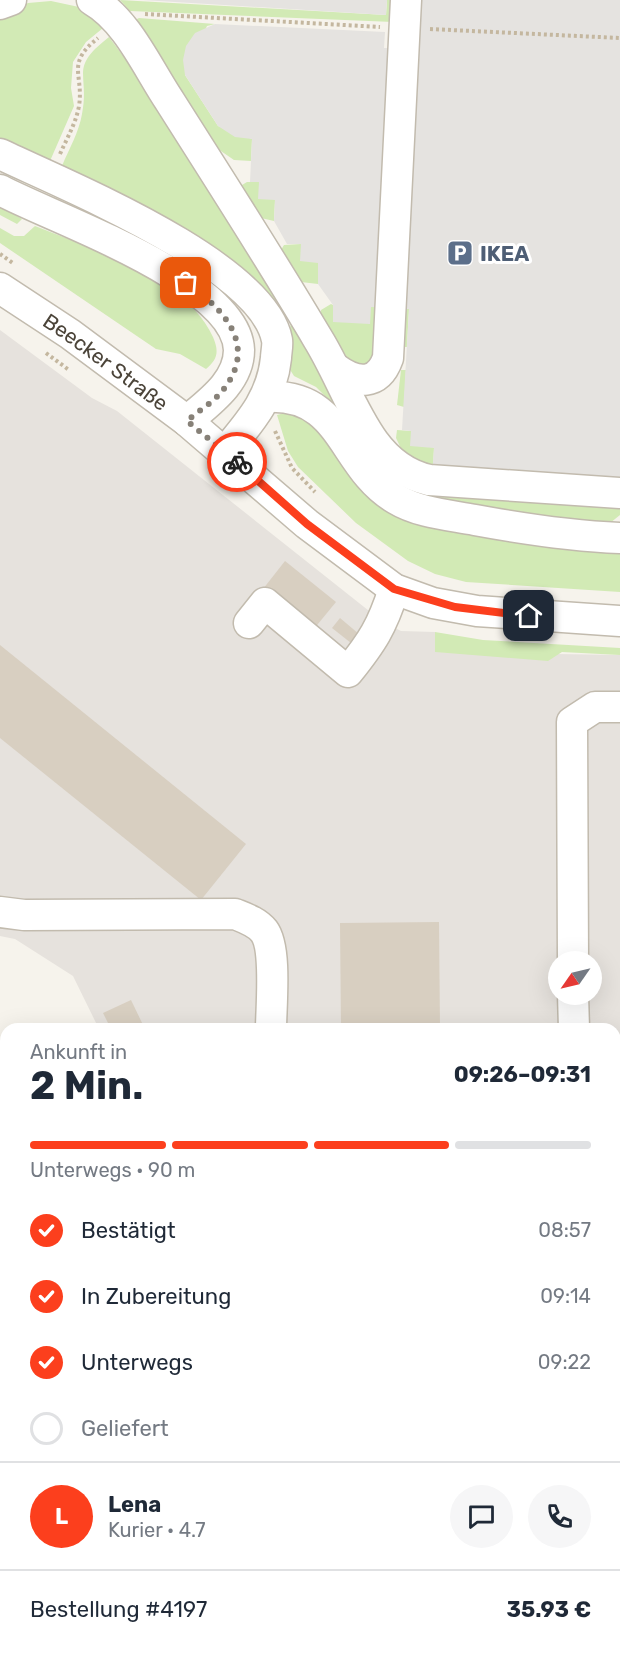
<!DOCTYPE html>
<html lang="de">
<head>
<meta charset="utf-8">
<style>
	:root { --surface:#fff; --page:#f6f6f7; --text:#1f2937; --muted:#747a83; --line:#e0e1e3; --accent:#fc3f1d }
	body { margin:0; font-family:Rubik,sans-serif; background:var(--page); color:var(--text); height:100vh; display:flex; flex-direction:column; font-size:22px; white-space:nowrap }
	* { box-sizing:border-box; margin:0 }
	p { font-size:20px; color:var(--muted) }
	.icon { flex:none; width:33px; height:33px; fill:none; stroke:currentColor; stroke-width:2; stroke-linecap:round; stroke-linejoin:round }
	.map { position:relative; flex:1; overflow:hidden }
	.details { position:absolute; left:0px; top:1023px; width:621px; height:638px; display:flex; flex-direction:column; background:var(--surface); border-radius:18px 18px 0 0; box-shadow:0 6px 24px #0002 }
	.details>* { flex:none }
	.needle { width:39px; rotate:236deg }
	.fabs { position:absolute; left:548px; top:951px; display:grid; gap:12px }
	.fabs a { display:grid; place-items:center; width:54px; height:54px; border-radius:50%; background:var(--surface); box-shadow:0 6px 24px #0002; font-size:30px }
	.pin { position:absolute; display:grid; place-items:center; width:51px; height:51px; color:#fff; margin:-26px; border-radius:12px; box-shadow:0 3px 9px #0006 }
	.courier { position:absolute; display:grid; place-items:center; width:60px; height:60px; margin:-30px; border:4px solid #fc3f1d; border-radius:50%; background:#fff; color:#222; box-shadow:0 2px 8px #0007 }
	.headline em { font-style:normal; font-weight:700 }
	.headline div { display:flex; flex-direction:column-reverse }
	.headline { display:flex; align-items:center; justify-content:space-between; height:102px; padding:0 30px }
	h1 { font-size:39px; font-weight:700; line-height:45px }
	.bar { display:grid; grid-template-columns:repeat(4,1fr); gap:9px 6px; align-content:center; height:72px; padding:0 30px }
	.bar i { height:8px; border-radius:4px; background:var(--line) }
	.bar .on { background:var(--accent) }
	.bar p { grid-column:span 4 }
	.line { display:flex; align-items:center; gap:15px; padding:0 30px; border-top:2px solid var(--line) }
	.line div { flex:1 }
	.round { display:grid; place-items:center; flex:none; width:63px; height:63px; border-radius:32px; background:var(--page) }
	ol { padding:0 30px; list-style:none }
	li { display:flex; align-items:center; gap:18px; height:66px }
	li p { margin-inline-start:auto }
	li .icon { padding:6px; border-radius:50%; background:var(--accent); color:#fff; stroke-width:4 }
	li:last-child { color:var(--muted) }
	li i { width:33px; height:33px; border:3px solid var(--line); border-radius:50% }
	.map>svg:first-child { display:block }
	.industrial { fill:#e6e2dd; fill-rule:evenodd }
	.green { fill:#d2eab5 }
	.parking { fill:#e5e3e0 }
	.building { fill:#d8cfc1 }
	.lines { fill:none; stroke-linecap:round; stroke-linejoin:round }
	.minor-casing { stroke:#c2bbae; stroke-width:33 }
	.path { stroke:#c4b79f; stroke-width:4; stroke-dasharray:3 3; stroke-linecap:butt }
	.minor { stroke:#fff; stroke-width:30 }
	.done { stroke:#878178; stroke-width:6; stroke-dasharray:0 10.8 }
	.route { stroke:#fc3f1d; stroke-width:8 }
	.labels { text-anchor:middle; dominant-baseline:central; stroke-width:6; stroke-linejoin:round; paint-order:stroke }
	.service-label { font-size:21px; font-weight:bold; fill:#4e5e75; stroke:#fff; text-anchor:start }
	.street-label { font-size:21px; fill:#4b4439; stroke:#fff }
</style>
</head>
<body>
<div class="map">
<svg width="620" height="1660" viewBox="0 0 620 1660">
	<rect width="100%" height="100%" fill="#f6f3ec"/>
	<path class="industrial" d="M 0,330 L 92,398 L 117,411 L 383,622 L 401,631 L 435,632 L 435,652 L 620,655 L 620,1463 L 615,1459 L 615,1029 L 99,1029 L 73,976 L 15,939 L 0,936 ZM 558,962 L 591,962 L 591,994 L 558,994 Z"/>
	<g class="green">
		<polygon points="120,0 386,15 387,0 393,0 393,22 130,11"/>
		<polygon points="51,1 79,7 103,28 86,42 73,62 71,88 74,106 50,161 4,143 0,139 0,18 28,3"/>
		<polygon points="139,18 215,24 207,26 185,75 218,126 252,139 251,161 234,160 215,147 135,20"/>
		<path d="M 109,37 L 138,76 L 278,300 L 273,304 L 62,166 C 69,149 79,132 82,114 C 90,72 68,69 109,37 Z"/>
		<polygon points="247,182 259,182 275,200 274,221 261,218 242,189 242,185"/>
		<polygon points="0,206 22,219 17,224 0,215"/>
		<path d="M 35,226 C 92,249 186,277 213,337 C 219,351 218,359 206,369 L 180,354 L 156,349 L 0,243 L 0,228 L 14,236 L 24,236 Z"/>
		<polygon points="301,244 318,262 318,284 301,282 281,250 284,245"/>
		<polygon points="331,304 370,324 370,307 375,307 375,355 367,366 350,362 321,317 321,310"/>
		<polygon points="404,309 409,309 407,347 403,347"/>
		<polygon points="292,322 379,461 620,502 620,515 610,523 570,527 407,494 366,456 332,403 316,387 294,376 289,368 293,343 290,327"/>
		<polygon points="401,370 406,370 404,407 397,405"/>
		<polygon points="292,411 304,415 371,490 620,550 620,592 466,582 435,574 408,561 356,523 298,467 288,451 277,415"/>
		<polygon points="397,430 411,431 434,448 433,469 404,455 396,438"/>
		<polygon points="435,632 483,640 620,648 620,655 562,652 548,661 435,652"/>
		<polygon points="0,1337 6,1349 6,1654 95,1655 97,1660 1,1660"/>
		<polygon points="615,1459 620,1463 620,1660 248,1660 251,1654 615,1654"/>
	</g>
	<g class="parking">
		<polygon points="143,0 387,0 386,15"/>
		<polygon points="393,0 620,0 620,502 431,490 434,448 410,446 411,431 402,430 409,309 371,307 370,324 333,322 333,305 318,284 318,263 300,261 301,244 287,244 274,221 275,200 258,199 259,182 250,182 252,139 235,137 218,126 185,75 183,60 186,46 195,33 215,24 385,32 384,48 389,48"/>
	</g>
	<g class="building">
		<polygon points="285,561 336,602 313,630 263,589"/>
		<polygon points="340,618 359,634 351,643 332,628"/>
		<polygon points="0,645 246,844 201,900 0,738"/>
		<polygon points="439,922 440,1029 341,1029 340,923"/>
		<polygon points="131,1000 145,1029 111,1029 103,1013"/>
		<polygon points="620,1339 620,1463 615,1459 615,1346"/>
		<polygon points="156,1654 216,1654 216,1658 156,1659"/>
	</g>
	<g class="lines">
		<defs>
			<g id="minor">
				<path d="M 92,0 C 127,20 147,67 169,100 C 219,179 270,258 318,339 C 339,373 351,410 374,442 C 388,461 407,475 429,480 L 620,493"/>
				<polyline points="0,4 11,0"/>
				<path d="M 0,154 C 65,185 263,265 277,340 C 278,345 276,353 276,358 C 272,398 250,422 225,452"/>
				<path d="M 0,190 C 54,219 237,281 239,350 C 239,382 208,403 187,421"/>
				<path id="s1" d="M 0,288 L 70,334 L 187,421 L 307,524 L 394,589 L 433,603 L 477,611 L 620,621"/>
				<path d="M 336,369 C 357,384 378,386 388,358 L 406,0"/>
				<path d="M 267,397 C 344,393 341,467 396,499 C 419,513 449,515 475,520 C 524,529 571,536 620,538"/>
				<path d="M 249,623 L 265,603 L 348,672 C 372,642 382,627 394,589"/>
				<path d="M 0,912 L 24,915 L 235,914 C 245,918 257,922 264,931 C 277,948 271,1007 271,1029"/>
				<polyline points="573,962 572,722 595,707 620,707"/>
				<polyline points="573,994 574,1029"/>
				<polyline points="615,1085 620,1085"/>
			</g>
		</defs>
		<use href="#minor" class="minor-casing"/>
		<g class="path">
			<polyline points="145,14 380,27"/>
			<polyline points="430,29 620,38"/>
			<path d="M 60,154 C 67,138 76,123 79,106 C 84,74 65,64 98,38"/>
			<polyline points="0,254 14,264"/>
			<polyline points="46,353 69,370"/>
			<polyline points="275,431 292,468 315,492"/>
		</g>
		<use href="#minor" class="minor"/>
	</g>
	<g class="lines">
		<path class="done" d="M 186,283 C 223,308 259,345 223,390 C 214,402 198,411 187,421 L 237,462"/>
		<polyline class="route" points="237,462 307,524 394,589 455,607 529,616"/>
	</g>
	<defs>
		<symbol id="parking-square" viewBox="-11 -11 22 22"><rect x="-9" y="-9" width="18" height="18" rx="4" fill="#5c6f8a" stroke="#fff"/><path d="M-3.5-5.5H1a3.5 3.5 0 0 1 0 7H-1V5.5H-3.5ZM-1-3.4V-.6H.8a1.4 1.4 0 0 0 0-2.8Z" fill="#fff"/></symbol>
	</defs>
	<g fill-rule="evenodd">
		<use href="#parking-square" x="445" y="238" width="30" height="30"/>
	</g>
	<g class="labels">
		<g class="service-label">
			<text x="480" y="253">IKEA</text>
		</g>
		<g class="street-label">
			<text stroke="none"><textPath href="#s1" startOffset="129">Beecker Straße</textPath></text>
		</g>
	</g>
</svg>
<div class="fabs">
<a><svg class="needle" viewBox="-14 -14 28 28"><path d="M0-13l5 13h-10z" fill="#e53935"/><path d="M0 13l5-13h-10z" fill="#747a83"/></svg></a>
</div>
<div class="pin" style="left:186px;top:283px;background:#ea580c"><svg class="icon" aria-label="bag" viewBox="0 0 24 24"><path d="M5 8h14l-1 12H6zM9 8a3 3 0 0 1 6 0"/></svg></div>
<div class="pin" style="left:529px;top:616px;background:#1f2937"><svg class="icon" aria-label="home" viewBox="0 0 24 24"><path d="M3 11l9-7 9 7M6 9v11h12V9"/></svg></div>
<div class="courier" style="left:237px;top:462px"><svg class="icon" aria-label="bike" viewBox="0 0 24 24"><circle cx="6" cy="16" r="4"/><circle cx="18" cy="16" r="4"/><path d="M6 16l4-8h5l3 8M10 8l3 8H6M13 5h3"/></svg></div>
<section class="details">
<div class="headline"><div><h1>2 Min.</h1><p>Ankunft in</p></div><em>09:26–09:31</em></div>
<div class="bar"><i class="on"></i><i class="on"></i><i class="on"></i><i></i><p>Unterwegs · 90 m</p></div>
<ol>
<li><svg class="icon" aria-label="check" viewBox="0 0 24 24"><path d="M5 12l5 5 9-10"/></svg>Bestätigt<p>08:57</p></li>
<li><svg class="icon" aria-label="check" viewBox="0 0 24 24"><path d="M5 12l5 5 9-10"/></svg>In Zubereitung<p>09:14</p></li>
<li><svg class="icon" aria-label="check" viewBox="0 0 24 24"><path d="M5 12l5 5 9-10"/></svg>Unterwegs<p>09:22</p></li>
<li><i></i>Geliefert</li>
</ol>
<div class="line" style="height:108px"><b class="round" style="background:var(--accent);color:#fff">L</b><div><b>Lena</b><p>Kurier · 4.7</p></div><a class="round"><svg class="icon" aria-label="chat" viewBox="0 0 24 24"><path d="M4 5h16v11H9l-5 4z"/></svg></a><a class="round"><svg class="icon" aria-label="phone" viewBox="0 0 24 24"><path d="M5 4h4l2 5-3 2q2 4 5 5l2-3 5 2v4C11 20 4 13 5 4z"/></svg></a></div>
<div class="line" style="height:78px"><div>Bestellung #4197</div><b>35.93 €</b></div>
</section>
</div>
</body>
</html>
